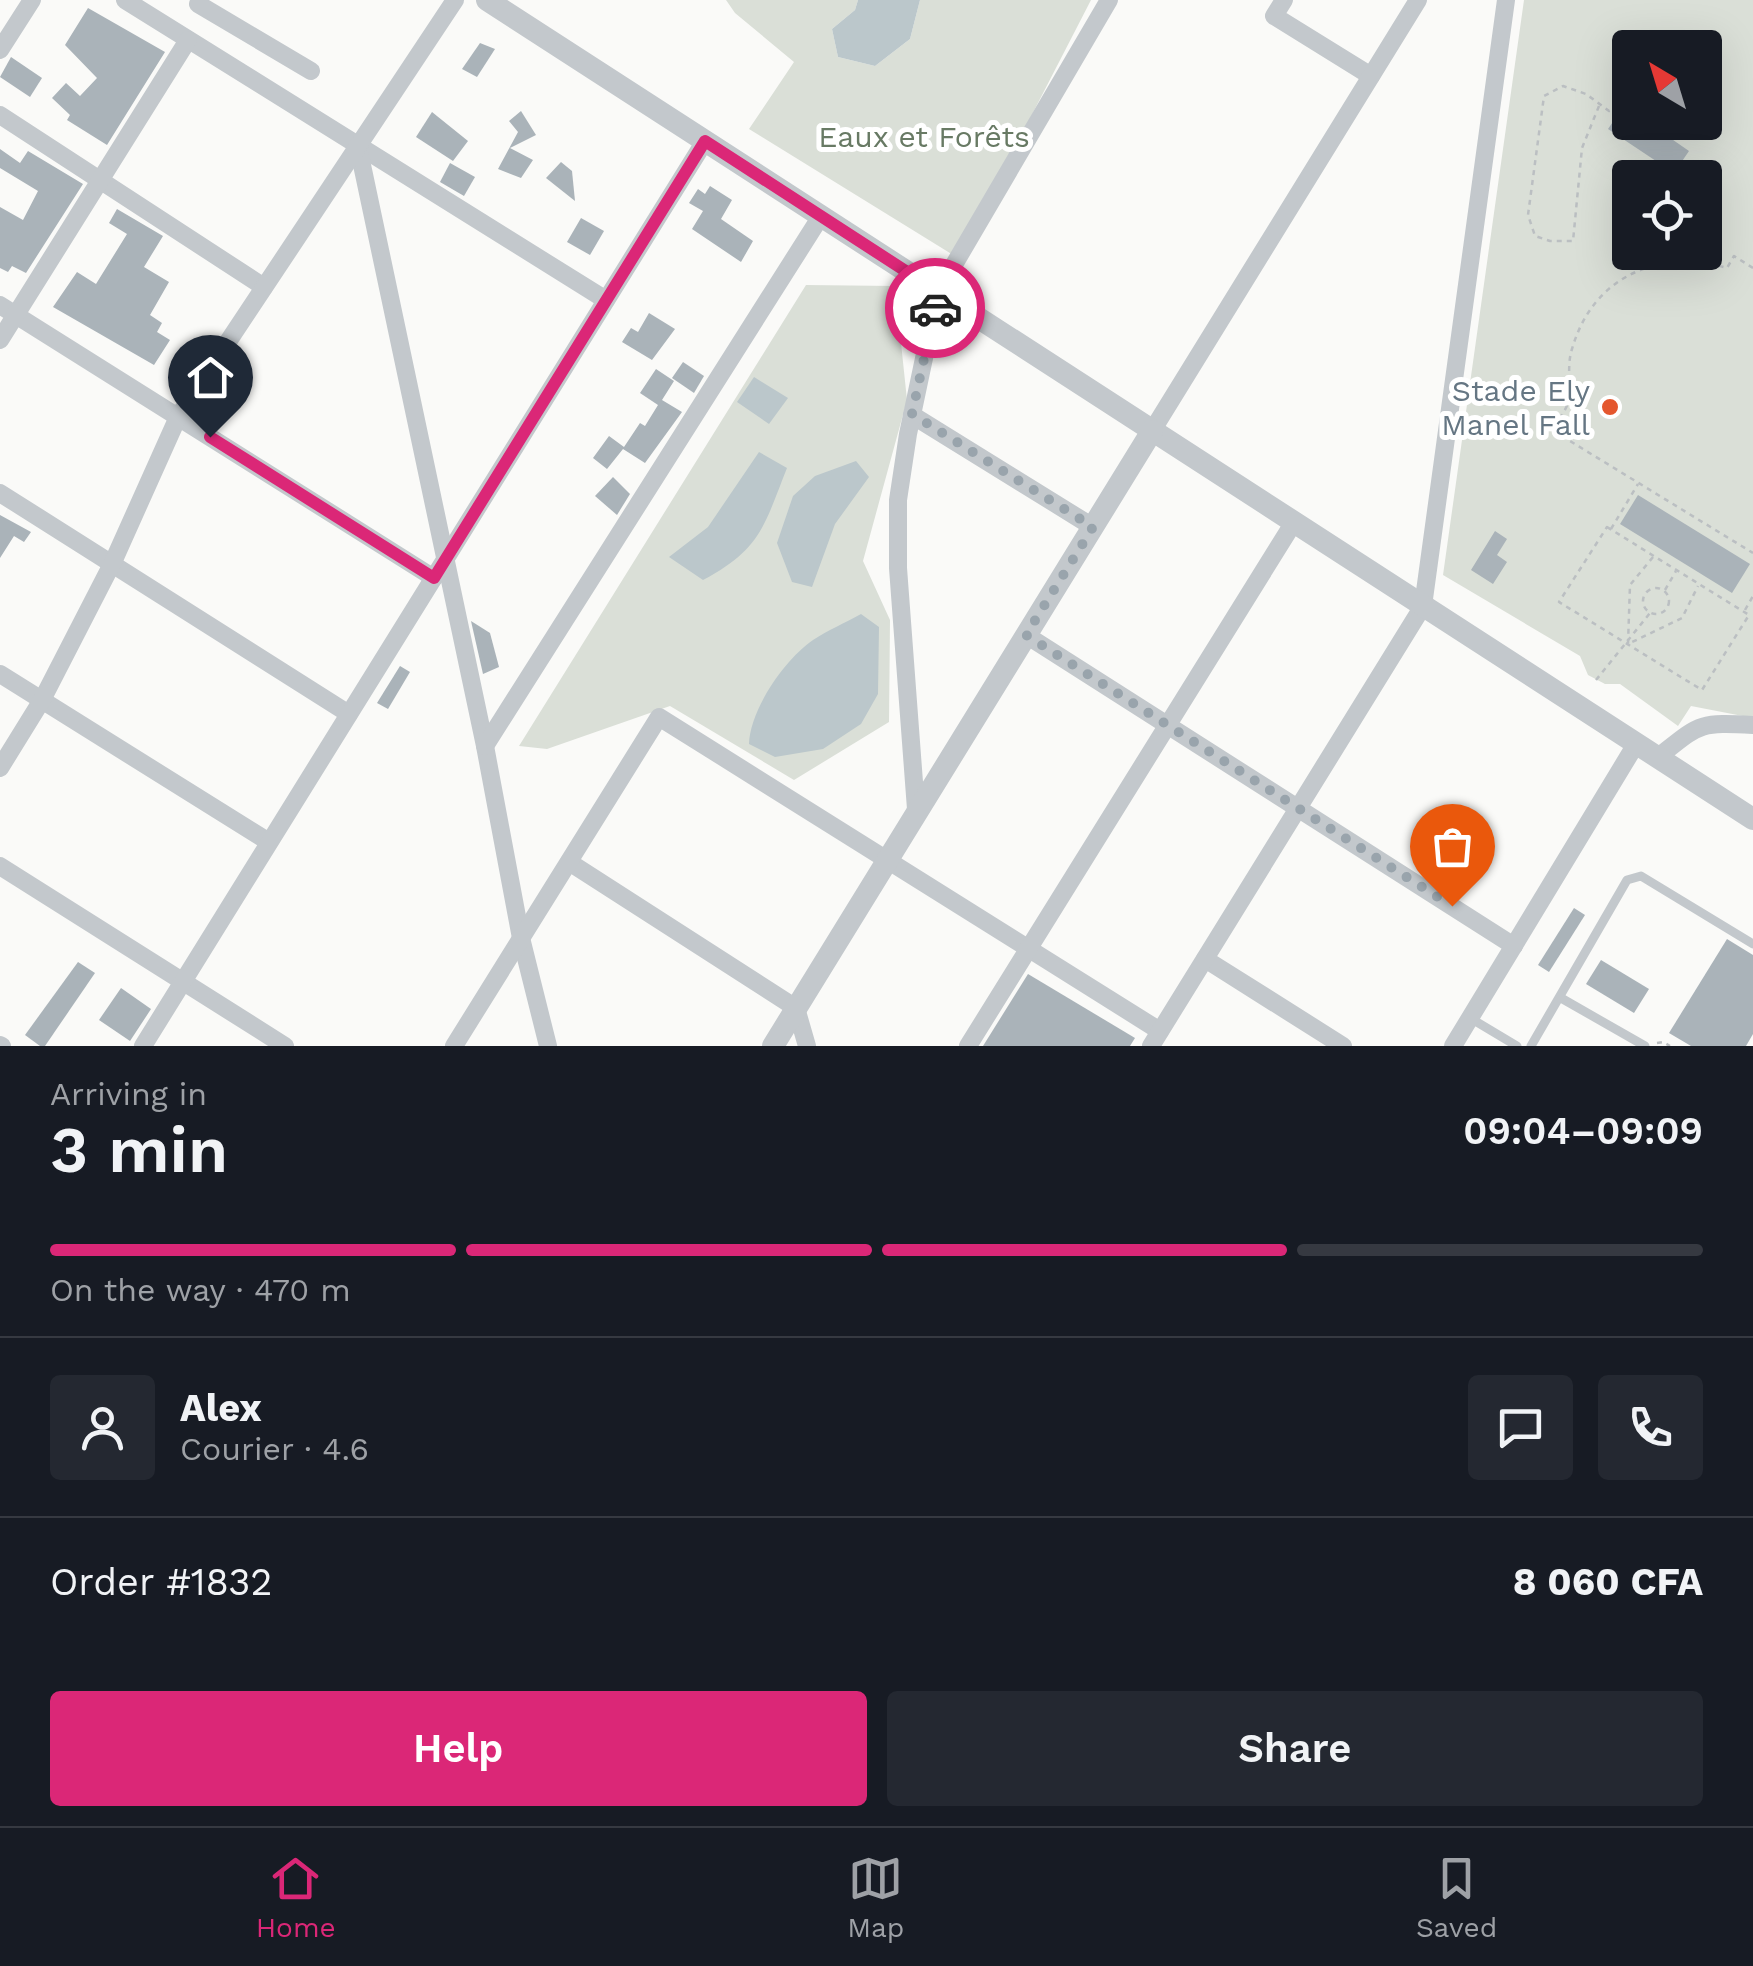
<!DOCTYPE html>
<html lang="en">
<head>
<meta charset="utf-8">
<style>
	:root { --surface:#171b24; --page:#242831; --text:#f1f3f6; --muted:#9ea1a6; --line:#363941; --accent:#db2777 }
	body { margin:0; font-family:"Work Sans",sans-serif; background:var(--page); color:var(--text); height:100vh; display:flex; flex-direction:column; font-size:38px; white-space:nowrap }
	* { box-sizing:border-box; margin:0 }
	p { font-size:32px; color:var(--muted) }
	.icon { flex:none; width:55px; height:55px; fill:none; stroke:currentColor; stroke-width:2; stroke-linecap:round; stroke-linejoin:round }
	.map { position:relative; height:1046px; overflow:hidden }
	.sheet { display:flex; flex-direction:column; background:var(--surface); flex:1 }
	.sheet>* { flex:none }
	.needle { width:65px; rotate:322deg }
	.fabs { position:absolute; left:1612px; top:30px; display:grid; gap:20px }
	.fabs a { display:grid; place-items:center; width:110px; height:110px; border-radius:10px; background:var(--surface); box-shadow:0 10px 40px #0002; font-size:50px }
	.pin { position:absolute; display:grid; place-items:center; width:85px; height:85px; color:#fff; margin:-102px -42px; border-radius:50% 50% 50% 0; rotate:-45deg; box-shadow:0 0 10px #0007 }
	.pin .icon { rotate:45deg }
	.courier { position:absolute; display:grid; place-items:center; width:100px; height:100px; margin:-50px; border:8px solid #db2777; border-radius:50%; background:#fff; color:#222; box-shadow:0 2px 12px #0007 }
	.summary em { font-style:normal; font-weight:600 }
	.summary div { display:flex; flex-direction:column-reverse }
	.summary { display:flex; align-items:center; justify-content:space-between; height:170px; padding:0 50px }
	h1 { font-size:65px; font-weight:600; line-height:75px }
	.bar { display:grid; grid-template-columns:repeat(4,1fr); gap:15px 10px; align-content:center; height:120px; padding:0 50px }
	.bar i { height:12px; border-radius:8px; background:var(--line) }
	.bar .current { background:var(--accent) }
	.bar p { grid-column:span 4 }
	.line { display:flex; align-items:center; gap:25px; padding:0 50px; border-top:2px solid var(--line) }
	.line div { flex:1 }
	.round { display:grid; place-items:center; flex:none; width:105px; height:105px; border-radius:10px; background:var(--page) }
	.primary-button { display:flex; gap:20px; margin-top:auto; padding:20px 50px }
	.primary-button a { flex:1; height:115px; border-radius:10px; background:var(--accent); color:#fff; font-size:40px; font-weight:600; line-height:115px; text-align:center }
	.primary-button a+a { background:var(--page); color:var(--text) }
	.menu { display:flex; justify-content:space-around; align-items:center; height:140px; border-top:2px solid var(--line); background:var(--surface); font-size:28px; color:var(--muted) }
	.menu a { display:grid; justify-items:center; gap:5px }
	.menu .current { color:var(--accent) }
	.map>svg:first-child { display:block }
	.green { fill:#dadfd7; fill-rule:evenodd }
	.water { fill:#bbc7cb }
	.building { fill:#aab3b9 }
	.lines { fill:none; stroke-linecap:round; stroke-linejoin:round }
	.path { stroke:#bbbfc2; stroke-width:2.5; stroke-dasharray:5 5; stroke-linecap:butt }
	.service { stroke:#c3c8cc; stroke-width:9 }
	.minor { stroke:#c3c8cc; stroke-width:18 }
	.tertiary { stroke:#c3c8cc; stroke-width:22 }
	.done { stroke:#99a4ac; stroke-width:10; stroke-dasharray:0 18 }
	.route { stroke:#db2777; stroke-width:12 }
	.poi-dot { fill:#e4572e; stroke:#fff; stroke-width:4 }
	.labels { text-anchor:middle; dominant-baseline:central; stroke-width:10; stroke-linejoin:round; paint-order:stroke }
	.park-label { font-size:30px; fill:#687a64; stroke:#fff }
	.poi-label { font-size:30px; fill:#657683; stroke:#fff; text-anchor:end }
</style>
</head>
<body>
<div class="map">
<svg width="1753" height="1046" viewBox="0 0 1753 1046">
	<rect width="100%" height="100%" fill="#fafaf8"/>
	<g class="green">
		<polygon points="726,0 858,0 855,10 832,29 838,57 875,66 910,39 920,0 1091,0 958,258 749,129 794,62 735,13"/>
		<path d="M 1524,0 L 1753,0 L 1753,718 L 1691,706 L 1678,726 L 1620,684 L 1605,684 L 1588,675 L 1580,656 L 1443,575 ZM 1630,48 L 1705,48 L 1705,122 L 1630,122 ZM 1630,178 L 1705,178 L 1705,252 L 1630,252 Z"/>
		<polygon points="806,285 895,286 907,400 863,561 890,620 889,722 794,780 670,706 547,749 519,746"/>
	</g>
	<g class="water">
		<polygon points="858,0 920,0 910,39 875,66 838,57 832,29 855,10"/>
		<polygon points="754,377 788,398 769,424 737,402"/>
		<path d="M 759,452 L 787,468 C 764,526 761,549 703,580 L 669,557 L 708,527 Z"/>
		<polygon points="856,461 869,477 835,524 812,587 792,582 777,543 793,496 815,476"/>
		<path d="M 861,614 L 879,627 L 878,694 L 861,724 L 823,749 L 775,757 L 749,744 C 750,710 784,660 813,640 C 828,630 845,623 861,614 Z"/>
	</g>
	<g class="building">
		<polygon points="88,8 165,52 107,145 67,120 70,115 52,98 66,83 80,96 97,78 65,45"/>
		<polygon points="480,43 495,49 477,77 462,69"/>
		<polygon points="11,57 42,78 30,97 0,77"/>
		<polygon points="1630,97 1630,122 1647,122 1689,151 1674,173 1608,129"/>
		<polygon points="521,111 536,135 510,148 533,160 521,178 498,169 518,132 509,121"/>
		<polygon points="432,112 468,141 453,161 416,137"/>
		<polygon points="0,149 20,163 28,151 83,184 26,273 12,266 8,272 0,268 0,207 23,220 38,191 0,168"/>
		<polygon points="561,162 572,171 575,201 546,178"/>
		<polygon points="450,163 475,177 464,196 440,182"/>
		<polygon points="710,186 732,200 721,219 753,241 741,262 692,229 703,211 689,203 698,189 705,194"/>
		<polygon points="117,209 163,236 144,267 169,282 150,315 162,323 157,332 170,340 154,365 53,307 77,272 96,284 127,234 109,223"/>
		<polygon points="581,218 604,231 590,255 567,242"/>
		<polygon points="649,313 675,329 652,360 622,342 631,328 638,332"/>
		<polygon points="683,362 704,376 694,393 672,378"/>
		<polygon points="656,369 674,381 662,400 682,412 645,463 623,449 607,469 593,458 609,436 624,447 640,423 645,426 658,405 640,393"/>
		<polygon points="613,477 630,494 617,515 595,496"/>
		<polygon points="1638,495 1750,564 1732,593 1620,524"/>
		<polygon points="0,515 31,532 24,542 14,536 0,558"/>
		<polygon points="1495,531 1507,539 1497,555 1507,562 1493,584 1471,570"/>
		<polygon points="471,621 490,633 499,667 483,674"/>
		<polygon points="400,666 410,672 388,709 377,703"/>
		<polygon points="1574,908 1585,915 1549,972 1538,965"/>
		<polygon points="1727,939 1753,955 1753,1034 1746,1046 1691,1046 1669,1033"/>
		<polygon points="1601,960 1649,989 1634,1013 1586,984"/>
		<polygon points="78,962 95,973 45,1046 40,1046 25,1035"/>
		<polygon points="1028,974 1135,1038 1130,1046 983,1046"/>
		<polygon points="121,988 151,1009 130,1041 99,1020"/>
	</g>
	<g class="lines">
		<g class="path">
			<polyline points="1599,106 1582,148 1573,241 1550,241 1535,236 1528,215 1544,96 1563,86 1586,94 1609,111 1623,106"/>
			<path d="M 1753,268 L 1734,256 L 1727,268 C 1658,249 1593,276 1572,349 C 1566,367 1572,390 1568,403 C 1565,412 1557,422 1552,430 L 1753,553"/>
			<polygon points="1607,527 1749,615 1702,690 1559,602"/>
			<polyline points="1611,529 1638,484"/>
			<polyline points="1653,557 1630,585 1628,644 1682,618 1698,586"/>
			<circle cx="1656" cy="601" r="13"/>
			<polyline points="1665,590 1676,571"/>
			<polyline points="1745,610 1753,596"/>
			<polyline points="1596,680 1650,613"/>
			<polyline points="1657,1043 1663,1042 1670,1046"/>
		</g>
		<g class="service">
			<polyline points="1561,998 1645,1046"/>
			<polyline points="1470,1018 1517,1046"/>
			<polyline points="1531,1046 1627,880 1641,876 1753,944"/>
		</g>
		<g class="minor">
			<polyline points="125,0 606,300"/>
			<polyline points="1284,0 1274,16 1371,76"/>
			<polyline points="198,4 311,71"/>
			<polyline points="0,50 32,0"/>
			<polyline points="0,115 264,287"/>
			<polyline points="358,146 485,746 521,938 548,1046"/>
			<polyline points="0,305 434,578"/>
			<polyline points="0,340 188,40"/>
			<polyline points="912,415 1093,527"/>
			<polyline points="1152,431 1418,0"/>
			<polyline points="0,493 349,714"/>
			<polyline points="1026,635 1514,946"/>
			<polyline points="0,674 269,842"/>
			<polyline points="485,746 821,216"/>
			<path d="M 1657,758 C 1700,724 1697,722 1753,725"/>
			<polyline points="0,768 42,700 113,562 178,417 455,0"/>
			<polyline points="916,809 898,568 898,500 908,434 938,292 1109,0"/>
			<polyline points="569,862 796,1008 807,1046"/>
			<polyline points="0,866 285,1046"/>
			<polyline points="1205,959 1343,1046"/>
			<polyline points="0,1045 2,1046"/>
			<polyline points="143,1046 705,141"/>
			<polyline points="454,1046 659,717 1160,1031"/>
			<polyline points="968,1046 1294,522"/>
			<polyline points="1151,1046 1423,606 1506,0"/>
			<polyline points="1453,1046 1636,744"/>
		</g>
		<g class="tertiary">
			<polyline points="487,0 1753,819"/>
			<polyline points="773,1046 1152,431"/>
		</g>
	</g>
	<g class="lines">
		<polyline class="done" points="935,308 912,414 1093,527 1026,635 1452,906"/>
		<polyline class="route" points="210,437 434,578 705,141 938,292 935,308"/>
	</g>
	<circle class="poi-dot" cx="1610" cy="407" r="10"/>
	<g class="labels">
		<g class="park-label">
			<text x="924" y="136">Eaux et Forêts</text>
		</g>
		<g class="poi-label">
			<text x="1590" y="390">Stade Ely<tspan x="1590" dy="34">Manel Fall</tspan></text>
		</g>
	</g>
</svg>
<div class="fabs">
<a><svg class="needle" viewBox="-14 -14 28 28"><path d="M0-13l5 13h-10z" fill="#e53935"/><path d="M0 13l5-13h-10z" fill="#9ea1a6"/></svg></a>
<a><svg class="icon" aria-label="locate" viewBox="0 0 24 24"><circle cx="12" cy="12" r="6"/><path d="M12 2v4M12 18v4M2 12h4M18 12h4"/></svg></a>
</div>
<div class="pin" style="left:1452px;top:906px;background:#ea580c"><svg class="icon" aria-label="bag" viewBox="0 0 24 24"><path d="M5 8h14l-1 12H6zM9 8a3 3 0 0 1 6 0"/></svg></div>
<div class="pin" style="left:210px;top:437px;background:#1f2937"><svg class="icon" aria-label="home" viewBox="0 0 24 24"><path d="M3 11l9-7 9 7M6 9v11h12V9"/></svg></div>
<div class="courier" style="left:935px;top:308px"><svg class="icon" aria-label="car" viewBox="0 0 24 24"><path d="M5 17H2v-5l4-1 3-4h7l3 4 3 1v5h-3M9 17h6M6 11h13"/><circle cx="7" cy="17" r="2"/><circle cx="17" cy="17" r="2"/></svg></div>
</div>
<section class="sheet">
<div class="summary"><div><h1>3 min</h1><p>Arriving in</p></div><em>09:04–09:09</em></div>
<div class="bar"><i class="current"></i><i class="current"></i><i class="current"></i><i></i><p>On the way · 470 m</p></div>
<div class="line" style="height:180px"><a class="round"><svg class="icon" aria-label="person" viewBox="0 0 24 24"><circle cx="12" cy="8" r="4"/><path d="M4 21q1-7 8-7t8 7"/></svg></a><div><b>Alex</b><p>Courier · 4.6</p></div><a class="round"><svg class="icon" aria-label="chat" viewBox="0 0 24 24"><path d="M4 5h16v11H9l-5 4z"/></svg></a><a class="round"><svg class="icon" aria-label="phone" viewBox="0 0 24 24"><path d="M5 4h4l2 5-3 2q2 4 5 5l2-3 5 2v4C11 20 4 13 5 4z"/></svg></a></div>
<div class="line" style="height:130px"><div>Order #1832</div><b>8 060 CFA</b></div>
<div class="primary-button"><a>Help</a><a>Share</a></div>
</section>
<nav class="menu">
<a class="current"><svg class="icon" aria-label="home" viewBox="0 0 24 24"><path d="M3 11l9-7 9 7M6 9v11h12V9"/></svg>Home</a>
<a><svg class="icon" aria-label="map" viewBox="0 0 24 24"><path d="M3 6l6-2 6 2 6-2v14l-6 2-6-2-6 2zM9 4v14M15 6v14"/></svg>Map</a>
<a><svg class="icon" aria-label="saved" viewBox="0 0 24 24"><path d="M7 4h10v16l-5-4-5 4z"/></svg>Saved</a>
</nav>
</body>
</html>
